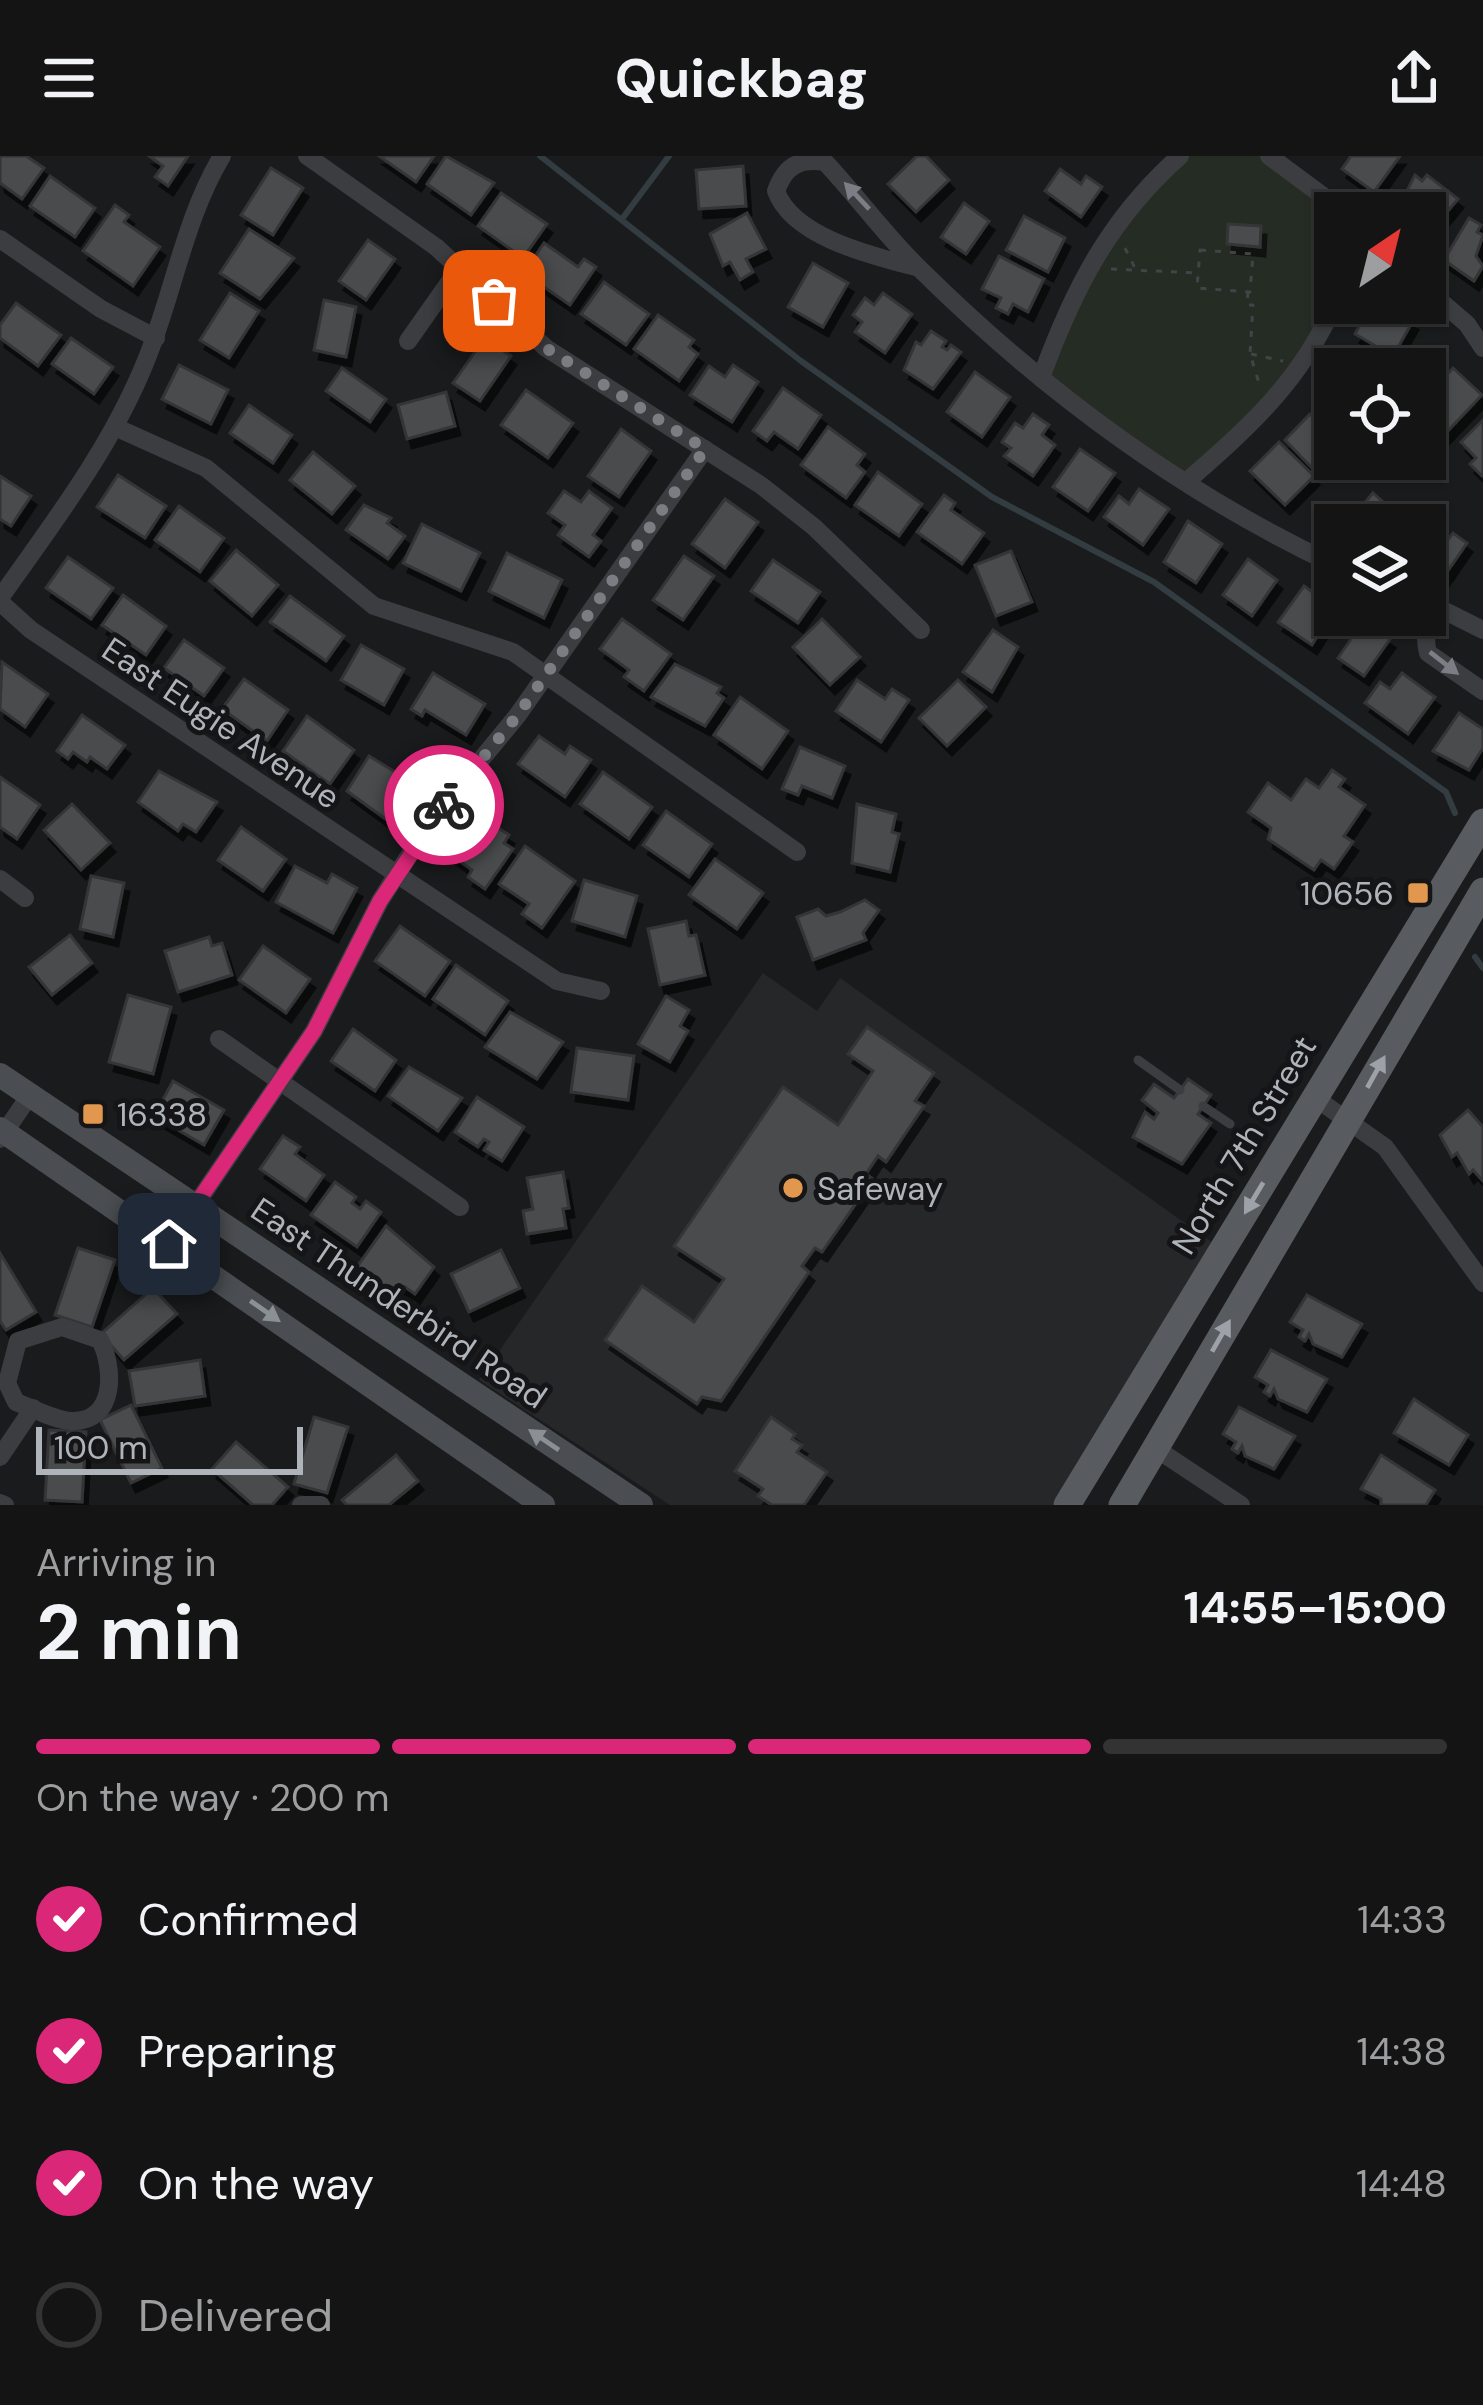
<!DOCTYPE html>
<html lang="en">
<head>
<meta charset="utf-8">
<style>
	:root { --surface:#141415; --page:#1d1d1e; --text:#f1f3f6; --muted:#9d9ea0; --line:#333334; --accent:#db2777 }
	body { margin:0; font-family:"DM Sans",sans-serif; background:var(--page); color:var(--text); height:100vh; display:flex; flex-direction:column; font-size:45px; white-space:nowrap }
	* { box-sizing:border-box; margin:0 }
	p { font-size:39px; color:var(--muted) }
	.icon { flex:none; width:66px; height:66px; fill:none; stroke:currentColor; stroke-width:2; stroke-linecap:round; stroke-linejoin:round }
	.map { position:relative; height:1349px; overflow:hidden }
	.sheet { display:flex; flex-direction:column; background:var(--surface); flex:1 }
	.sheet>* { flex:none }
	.needle { width:78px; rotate:35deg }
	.fabs { position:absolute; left:1314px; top:36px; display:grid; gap:24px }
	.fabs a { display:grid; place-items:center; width:132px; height:132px; border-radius:0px; background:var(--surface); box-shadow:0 3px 9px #0004,0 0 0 3px var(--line); font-size:60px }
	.scale { position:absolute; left:36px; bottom:30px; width:267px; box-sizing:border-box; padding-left:12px; border:6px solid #aeb4ba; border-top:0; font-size:33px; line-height:42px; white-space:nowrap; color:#aeb4ba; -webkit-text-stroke:9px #151517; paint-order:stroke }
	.pin { position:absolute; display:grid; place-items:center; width:102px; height:102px; color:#fff; margin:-51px; border-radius:24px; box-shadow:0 6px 18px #0006 }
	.courier { position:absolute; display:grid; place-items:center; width:120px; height:120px; margin:-60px; border:9px solid #db2777; border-radius:50%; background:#fff; color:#222; box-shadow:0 3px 15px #0007 }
	.summary em { font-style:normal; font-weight:700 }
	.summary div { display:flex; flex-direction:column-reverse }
	.summary { display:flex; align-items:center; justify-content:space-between; height:204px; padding:0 36px }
	h1 { font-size:78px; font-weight:700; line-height:90px }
	.bar { display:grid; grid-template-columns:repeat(4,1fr); gap:18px 12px; align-content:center; height:144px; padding:0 36px }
	.bar i { height:15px; border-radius:9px; background:var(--line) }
	.bar .on { background:var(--accent) }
	.bar p { grid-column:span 4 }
	ol { padding:0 36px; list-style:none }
	li { display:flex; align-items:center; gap:36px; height:132px }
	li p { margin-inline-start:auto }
	li .icon { padding:12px; border-radius:50%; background:var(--accent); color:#fff; stroke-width:4 }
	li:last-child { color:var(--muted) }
	li i { width:66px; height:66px; border:6px solid var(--line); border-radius:50% }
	header { display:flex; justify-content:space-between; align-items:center; height:156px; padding:0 36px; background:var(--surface); font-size:54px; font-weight:700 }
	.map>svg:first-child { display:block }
	.built { fill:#262729 }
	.green { fill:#252c24 }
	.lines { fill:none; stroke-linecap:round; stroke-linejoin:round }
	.stream { stroke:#333d41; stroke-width:6 }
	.building { fill:#494b4e; stroke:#343538; stroke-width:3; filter:url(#shadow) }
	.path { stroke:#424448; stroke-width:3; stroke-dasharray:6 9; stroke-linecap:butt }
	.lane { stroke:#3c3d41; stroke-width:9 }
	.street { stroke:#3c3d41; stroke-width:18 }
	.secondary { stroke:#4a4d51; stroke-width:24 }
	.primary { stroke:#585b5f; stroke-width:27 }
	.oneway { fill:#7b7e84 }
	.oneway2 { fill:#9da2a8 }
	.oneway3 { fill:#8b9095 }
	.done { stroke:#7a7e83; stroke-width:12; stroke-dasharray:0 21.6 }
	.route { stroke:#db2777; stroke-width:15 }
	.poi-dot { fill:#e1974d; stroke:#151517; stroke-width:4.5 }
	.labels { text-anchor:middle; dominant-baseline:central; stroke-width:10; stroke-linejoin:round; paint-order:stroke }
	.street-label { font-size:33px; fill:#aeb4ba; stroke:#151517 }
	.poi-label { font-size:33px; fill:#aeb4ba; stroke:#151517; text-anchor:start }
</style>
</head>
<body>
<header><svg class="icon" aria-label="menu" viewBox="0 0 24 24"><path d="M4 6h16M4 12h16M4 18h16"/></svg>Quickbag<svg class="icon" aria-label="share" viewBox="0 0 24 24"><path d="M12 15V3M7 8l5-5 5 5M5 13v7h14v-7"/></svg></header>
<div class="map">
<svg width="1483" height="1349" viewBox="0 0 1483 1349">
	<defs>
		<filter id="shadow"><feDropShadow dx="5" dy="9" stdDeviation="0" flood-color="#0009"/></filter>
	</defs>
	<rect width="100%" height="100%" fill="#1a1b1c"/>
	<polygon class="built" points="763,817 817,855 840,822 1213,1087 1053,1349 670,1349 479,1224"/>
	<polygon class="green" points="1180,0 1269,0 1335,57 1335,147 1323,176 1186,326 1041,222 1086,111"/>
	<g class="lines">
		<g class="stream">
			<polyline points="540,0 801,205 992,341 1154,426 1446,636 1455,657"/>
			<polyline points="622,63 669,0"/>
			<polyline points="1475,801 1483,812"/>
		</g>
	</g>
	<g class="building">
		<polygon points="0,0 26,0 44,12 22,43 0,27"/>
		<polygon points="149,0 188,0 168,30 155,21 163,10"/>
		<polygon points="379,0 434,0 416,26"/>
		<polygon points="446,0 494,27 471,59 427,28"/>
		<polygon points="917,0 926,0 949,24 916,56 888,28"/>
		<polygon points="1351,0 1400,0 1374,36 1342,13"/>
		<polygon points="743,10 746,50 699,53 696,14"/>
		<polygon points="271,12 303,32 273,79 241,59"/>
		<polygon points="1060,13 1081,28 1086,20 1102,31 1081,61 1045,35"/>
		<polygon points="1415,19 1422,25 1427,19 1458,43 1428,79 1425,57 1397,54"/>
		<polygon points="50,20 95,52 75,81 30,50"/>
		<polygon points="501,37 547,68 523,102 478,70"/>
		<polygon points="964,47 989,65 966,98 941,81"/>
		<polygon points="115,49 129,59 124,66 160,91 133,130 83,95"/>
		<polygon points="747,57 766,93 746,103 753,116 740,124 730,106 723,110 710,78"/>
		<polygon points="1024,60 1065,82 1048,116 1006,94"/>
		<polygon points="1469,62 1481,69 1477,76 1483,79 1476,100 1483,110 1474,125 1444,104"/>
		<polygon points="1228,68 1261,70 1260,91 1227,88"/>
		<polygon points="249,73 294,102 260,143 220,117"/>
		<polygon points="368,84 395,103 366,144 339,125"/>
		<polygon points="544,87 578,111 584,103 596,111 570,149 524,117"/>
		<polygon points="999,100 1044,123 1028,156 1013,148 1008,158 996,152 1001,142 982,133"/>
		<polygon points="813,107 848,127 823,171 788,151"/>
		<polygon points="604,126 649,158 626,189 581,158"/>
		<polygon points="230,137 259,155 229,202 200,184"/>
		<polygon points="883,137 912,158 885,197 855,176 862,166 853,159 865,142 874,149"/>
		<polygon points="324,144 356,151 346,201 314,194"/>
		<polygon points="16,147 61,179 38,210 0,182 0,169"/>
		<polygon points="1372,147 1413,165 1393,200 1355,178"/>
		<polygon points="658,159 694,184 689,191 698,198 679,225 634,193"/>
		<polygon points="931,175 946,185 942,191 947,194 951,189 961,196 933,233 904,214 916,186 921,189"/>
		<polygon points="71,182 113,211 94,238 52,208"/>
		<polygon points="485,182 511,200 480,245 453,227"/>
		<polygon points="179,209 228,234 211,268 162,243"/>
		<polygon points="733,209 758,226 732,266 690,239 709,210 725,221"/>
		<polygon points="342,212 386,243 370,266 326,235"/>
		<polygon points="1453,212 1482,239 1442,281 1429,268 1425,272 1425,242"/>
		<polygon points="975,216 1010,241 982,281 947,256"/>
		<polygon points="783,232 821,259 798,293 774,276 767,285 753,275"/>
		<polygon points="526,234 573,267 548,302 501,269"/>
		<polygon points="446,236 455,270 407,283 398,249"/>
		<polygon points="249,249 292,279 273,307 230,277"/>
		<polygon points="1033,258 1049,269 1042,279 1055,289 1033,320 1004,300 1011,292 1002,286 1015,267 1023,272"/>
		<polygon points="1310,258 1335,283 1335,295 1315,315 1285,284"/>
		<polygon points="1483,264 1483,319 1482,320 1470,308 1476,302 1461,286"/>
		<polygon points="828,271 865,298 857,309 865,316 846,342 801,309"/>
		<polygon points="621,273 651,295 619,341 588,320"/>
		<polygon points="1279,286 1314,320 1285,349 1250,315"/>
		<polygon points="1080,293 1115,317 1088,355 1053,331"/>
		<polygon points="313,296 355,330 332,358 290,324"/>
		<polygon points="878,316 922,348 899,380 855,349"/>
		<polygon points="118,319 166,350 145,382 97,351"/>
		<polygon points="0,320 31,340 11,370 0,363"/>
		<polygon points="1139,333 1169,353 1143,389 1104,361 1119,340 1129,348"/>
		<polygon points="564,335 581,346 589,335 612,352 593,379 601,385 589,401 558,379 565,369 548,357"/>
		<polygon points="1373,337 1400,361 1393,369 1346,369"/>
		<polygon points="944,339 955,347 951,354 984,377 962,408 917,376"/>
		<polygon points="725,343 758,366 725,412 692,388"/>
		<polygon points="364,349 391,362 387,367 405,380 388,403 346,374"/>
		<polygon points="179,350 224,382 200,416 155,384"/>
		<polygon points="1188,365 1222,388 1196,427 1164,406"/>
		<polygon points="422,368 480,397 461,435 403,407"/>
		<polygon points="1432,374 1447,385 1453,377 1467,387 1436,432 1425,424 1425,382"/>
		<polygon points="236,394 278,429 252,460 210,425"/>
		<polygon points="1011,395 1032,446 996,460 975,409"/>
		<polygon points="507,397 562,424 544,462 489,435"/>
		<polygon points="684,400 714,420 683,464 653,444"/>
		<polygon points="68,401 113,432 91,463 46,432"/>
		<polygon points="1248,403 1277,424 1252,460 1223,439"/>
		<polygon points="773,404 820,436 798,467 751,435"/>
		<polygon points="1304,430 1335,452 1312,489 1278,466"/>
		<polygon points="123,439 166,470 146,499 102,469"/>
		<polygon points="290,440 344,480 326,505 270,466"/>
		<polygon points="622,463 671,498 644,535 624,521 629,514 600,493"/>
		<polygon points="822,463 860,501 830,529 793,491"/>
		<polygon points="1364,464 1390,483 1364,520 1338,502"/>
		<polygon points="993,474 1018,491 992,536 963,516"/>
		<polygon points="184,484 224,512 204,540 164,512"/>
		<polygon points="361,489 404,513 384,549 341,524"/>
		<polygon points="2,506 48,538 25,571 0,553"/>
		<polygon points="675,508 721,531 717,537 724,542 705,570 651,541"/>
		<polygon points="433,517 485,548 466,579 425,554 422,560 411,553"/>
		<polygon points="1402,517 1435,541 1408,578 1365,547 1380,526 1390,533"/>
		<polygon points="244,523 288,554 267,585 222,553"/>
		<polygon points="857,524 885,543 892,533 909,544 881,586 836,555"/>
		<polygon points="958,524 986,551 947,590 919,562"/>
		<polygon points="740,541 788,575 762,613 714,579"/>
		<polygon points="1459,557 1483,573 1483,592 1469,614 1433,595"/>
		<polygon points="82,559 125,589 107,613 90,601 87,606 73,596 68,603 57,595"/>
		<polygon points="307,560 354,594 330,628 283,595"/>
		<polygon points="539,580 565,598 570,590 591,604 565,641 518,608"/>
		<polygon points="800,591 845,610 832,642 802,630 798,639 782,633"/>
		<polygon points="369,600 418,630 394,669 347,635"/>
		<polygon points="1332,614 1345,623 1339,631 1365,649 1344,680 1353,686 1334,713 1321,704 1314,714 1268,683 1271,672 1248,656 1268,627 1291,644 1306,623 1319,632"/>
		<polygon points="159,615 217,646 196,676 183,668 178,675 138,646"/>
		<polygon points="603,616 652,651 629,683 580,648"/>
		<polygon points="0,621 40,649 17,683 0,671"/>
		<polygon points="72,648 110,687 81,714 44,674"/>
		<polygon points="857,648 896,658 892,676 899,678 890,716 852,707"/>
		<polygon points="666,655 712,688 689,721 643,689"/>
		<polygon points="474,656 509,679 504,687 513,693 485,733 468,721 472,714 447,696"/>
		<polygon points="241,671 286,703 263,735 218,704"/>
		<polygon points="525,690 575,725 542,772 522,758 529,748 499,728"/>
		<polygon points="715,703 763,737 737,773 689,739"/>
		<polygon points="295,710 327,727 332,718 357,732 333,777 276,746"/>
		<polygon points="91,720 124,727 113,781 80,773"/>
		<polygon points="584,724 637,740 625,781 572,765"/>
		<polygon points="865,744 879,754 863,777 866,784 813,804 797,761 818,753 826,760 840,756"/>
		<polygon points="686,765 689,780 696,779 705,819 660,829 648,773"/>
		<polygon points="400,770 450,805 425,840 375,805"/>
		<polygon points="70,779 92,807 52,839 29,811"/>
		<polygon points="209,781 212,790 222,787 232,819 178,836 165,795"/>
		<polygon points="263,790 310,823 286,857 239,824"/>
		<polygon points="456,809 508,845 485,879 433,843"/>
		<polygon points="128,839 171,851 153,918 109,906"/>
		<polygon points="666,840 689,854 680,870 688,875 670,906 638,888"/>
		<polygon points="510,856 563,886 537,923 485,891"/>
		<polygon points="867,871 934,917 915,945 924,950 886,1006 878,1000 866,1018 873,1023 822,1096 815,1092 802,1110 809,1116 721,1245 702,1241 697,1248 605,1184 642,1130 694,1166 724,1123 674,1090 783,931 838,969 873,915 848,898"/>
		<polygon points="353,873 396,904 375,935 331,905"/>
		<polygon points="577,892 634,900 628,944 571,936"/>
		<polygon points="409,911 462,942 438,975 388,940"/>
		<polygon points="1188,923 1211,939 1198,958 1211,967 1182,1008 1133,981 1145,956 1154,963 1158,957 1142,944 1154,928 1174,942"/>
		<polygon points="173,925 224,954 204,989 154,960"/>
		<polygon points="477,941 524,971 502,1005 484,994 489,986 484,983 478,991 455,976"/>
		<polygon points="1468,954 1483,971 1483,1025 1473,1014 1469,1018 1457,997 1452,1001 1440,979"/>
		<polygon points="283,980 300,991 295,998 324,1019 306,1045 260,1013"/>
		<polygon points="563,1016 569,1052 563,1053 566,1072 527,1078 523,1055 533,1053 527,1022"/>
		<polygon points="335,1026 356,1041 352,1047 360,1053 366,1045 381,1056 357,1091 311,1059"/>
		<polygon points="386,1070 434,1111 415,1138 405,1131 398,1140 357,1111"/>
		<polygon points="78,1092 115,1104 92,1171 55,1159"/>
		<polygon points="501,1094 520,1132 469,1156 451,1118"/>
		<polygon points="0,1097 36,1156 6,1174 0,1165"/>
		<polygon points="153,1132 177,1158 124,1204 101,1178"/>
		<polygon points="1307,1139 1362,1168 1342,1201 1313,1188 1309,1178 1305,1185 1299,1181 1303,1174 1290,1166"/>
		<polygon points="1271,1194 1327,1223 1307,1256 1278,1243 1274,1233 1270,1240 1264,1236 1268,1229 1255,1221"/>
		<polygon points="200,1204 205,1240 135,1250 129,1215"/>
		<polygon points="1414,1243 1468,1279 1449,1309 1394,1277"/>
		<polygon points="131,1249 162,1312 131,1327 100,1264"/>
		<polygon points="1239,1251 1295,1280 1274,1313 1245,1300 1242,1290 1238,1297 1232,1293 1236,1286 1223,1278"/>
		<polygon points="314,1261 348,1271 327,1337 294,1328"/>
		<polygon points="771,1261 795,1278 792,1283 802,1289 797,1296 827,1316 804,1349 772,1349 758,1340 763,1333 735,1315"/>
		<polygon points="49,1274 86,1276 82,1346 45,1344"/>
		<polygon points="236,1286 288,1331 272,1349 253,1349 212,1313"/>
		<polygon points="396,1299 418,1325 389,1349 347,1349 342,1344"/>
		<polygon points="1381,1299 1435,1334 1426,1349 1381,1349 1381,1343 1361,1333"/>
	</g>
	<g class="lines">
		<g class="path">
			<polyline points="1125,92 1136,114"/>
			<polygon points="1200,94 1253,98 1250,136 1197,132"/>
			<polyline points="1111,113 1198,117"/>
			<polyline points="1248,136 1247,149 1253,149 1250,198 1259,227"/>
			<polyline points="1251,198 1283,205"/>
		</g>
		<g class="lane">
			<polyline points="1138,904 1180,934"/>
			<polyline points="1203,950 1230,968"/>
		</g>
		<g class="street">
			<polyline points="307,0 436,91 546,192 762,330 814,371 921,474"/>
			<polyline points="1269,0 1346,57"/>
			<polyline points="0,83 101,153 156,182"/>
			<path d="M 919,112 C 874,100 793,82 776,35 C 785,10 799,2 825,6 C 858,41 888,83 923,116 C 1044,235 1182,337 1335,409"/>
			<polyline points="1425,132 1467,168 1483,192"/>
			<polyline points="408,185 460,111"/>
			<path d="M 1041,222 C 1073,134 1109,63 1180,0"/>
			<polyline points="115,271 206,312 374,450 513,496 797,696"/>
			<path d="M 1186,326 C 1249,271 1301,225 1335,147"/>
			<path d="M 0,442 C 53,367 110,293 145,207 C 173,140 184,63 222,0"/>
			<polyline points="0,446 31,474 557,825 601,835"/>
			<path d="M 1483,474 L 1447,456 C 1428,464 1423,478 1428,497 L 1483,535"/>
			<polyline points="0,723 25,742"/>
			<polyline points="219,883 460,1051"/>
			<polyline points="1314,941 1385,991 1483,1127"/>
			<polyline points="0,983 30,939"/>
			<polyline points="169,1088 314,875 380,745 433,662 517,560 705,293"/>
			<path d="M 62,1171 L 100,1184 C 114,1210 117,1267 71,1265 C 54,1264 32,1252 16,1246 L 7,1227 L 18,1185 Z"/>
			<polyline points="1155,1292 1241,1349"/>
			<polyline points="0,1301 33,1252"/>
			<polyline points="0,1347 5,1349"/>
			<polyline points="301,1349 321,1349"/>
		</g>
		<g class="secondary">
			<polyline points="0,919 641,1349"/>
			<polyline points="0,973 543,1349"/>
		</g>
		<g class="primary">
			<polyline points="1067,1349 1483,666"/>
			<polyline points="1122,1349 1483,735"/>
		</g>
	</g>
	<defs><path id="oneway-solid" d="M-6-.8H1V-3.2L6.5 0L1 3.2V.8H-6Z" transform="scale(3)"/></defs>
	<g class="oneway">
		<use href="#oneway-solid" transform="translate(857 40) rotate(-133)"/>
		<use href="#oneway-solid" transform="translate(1444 507) rotate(38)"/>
	</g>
	<g class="oneway2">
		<use href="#oneway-solid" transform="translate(1376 916) rotate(-61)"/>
		<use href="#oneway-solid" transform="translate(1254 1042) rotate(121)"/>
		<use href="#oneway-solid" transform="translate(1221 1180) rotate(-60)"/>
	</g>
	<g class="oneway3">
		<use href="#oneway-solid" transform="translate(265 1155) rotate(35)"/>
		<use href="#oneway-solid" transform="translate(544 1284) rotate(-146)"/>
	</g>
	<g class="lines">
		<polyline class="done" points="444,649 517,560 705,293 546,192 494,145"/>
		<polyline class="route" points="169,1088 314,875 380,745 444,649"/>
	</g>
	<g class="poi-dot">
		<rect x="1406" y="725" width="24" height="24" rx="6"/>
		<rect x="81" y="946" width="24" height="24" rx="6"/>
		<circle cx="793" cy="1032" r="12"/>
	</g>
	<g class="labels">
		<g class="street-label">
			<text transform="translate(221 567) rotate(34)">East Eugie Avenue</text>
			<text transform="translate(1244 989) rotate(-59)">North 7th Street</text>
			<text transform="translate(399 1147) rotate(34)">East Thunderbird Road</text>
		</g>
		<g class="poi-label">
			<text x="1394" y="737" text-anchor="end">10656</text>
			<text x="117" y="958">16338</text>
			<text x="817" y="1032">Safeway</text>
		</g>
	</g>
</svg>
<div class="fabs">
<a><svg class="needle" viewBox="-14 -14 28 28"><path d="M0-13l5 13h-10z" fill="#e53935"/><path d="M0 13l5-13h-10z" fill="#9d9ea0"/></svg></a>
<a><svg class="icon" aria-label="locate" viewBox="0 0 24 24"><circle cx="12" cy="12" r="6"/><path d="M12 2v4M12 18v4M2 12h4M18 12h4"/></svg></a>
<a><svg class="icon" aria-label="layers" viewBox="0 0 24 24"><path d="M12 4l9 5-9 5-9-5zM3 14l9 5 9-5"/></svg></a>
</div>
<div class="scale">100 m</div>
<div class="pin" style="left:494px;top:145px;background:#ea580c"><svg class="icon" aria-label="bag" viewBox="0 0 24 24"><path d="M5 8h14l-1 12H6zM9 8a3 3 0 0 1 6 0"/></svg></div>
<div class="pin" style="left:169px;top:1088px;background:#1f2937"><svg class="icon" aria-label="home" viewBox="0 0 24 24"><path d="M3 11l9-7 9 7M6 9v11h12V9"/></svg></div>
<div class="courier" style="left:444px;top:649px"><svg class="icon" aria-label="bike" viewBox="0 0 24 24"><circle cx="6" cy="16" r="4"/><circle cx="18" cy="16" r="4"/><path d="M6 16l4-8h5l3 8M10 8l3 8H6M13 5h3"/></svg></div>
</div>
<section class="sheet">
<div class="summary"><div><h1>2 min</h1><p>Arriving in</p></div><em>14:55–15:00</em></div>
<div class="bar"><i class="on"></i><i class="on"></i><i class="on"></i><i></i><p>On the way · 200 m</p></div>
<ol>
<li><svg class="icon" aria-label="check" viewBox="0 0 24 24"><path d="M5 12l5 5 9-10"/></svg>Confirmed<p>14:33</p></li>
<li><svg class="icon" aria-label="check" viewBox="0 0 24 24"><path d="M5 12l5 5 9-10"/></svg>Preparing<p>14:38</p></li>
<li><svg class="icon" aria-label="check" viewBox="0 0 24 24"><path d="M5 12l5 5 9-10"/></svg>On the way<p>14:48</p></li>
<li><i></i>Delivered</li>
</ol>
</section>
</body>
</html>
